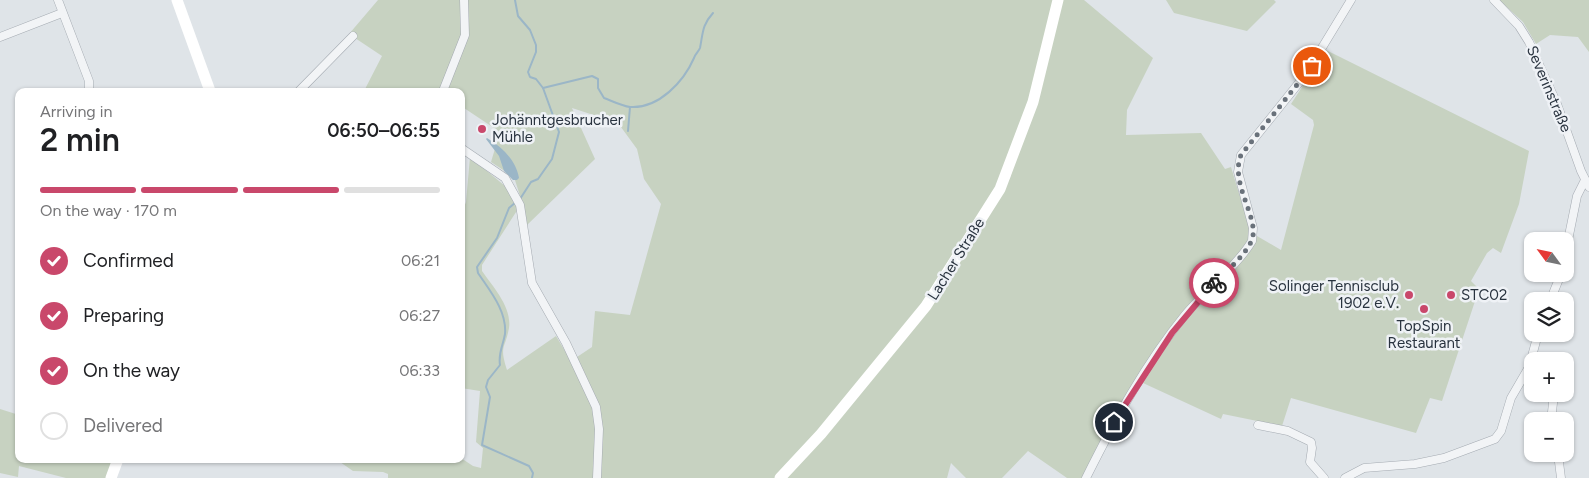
<!DOCTYPE html>
<html lang="en">
<head>
<meta charset="utf-8">
<style>
	:root { --surface:#fff; --page:#f6f6f6; --text:#202124; --muted:#757577; --line:#e0e0e0; --accent:#c9486b }
	body { margin:0; font-family:Figtree,sans-serif; background:var(--page); color:var(--text); height:100vh; display:flex; flex-direction:column; font-size:19px; white-space:nowrap }
	* { box-sizing:border-box; margin:0 }
	p { font-size:16px; color:var(--muted) }
	.icon { flex:none; width:28px; height:28px; fill:none; stroke:currentColor; stroke-width:2; stroke-linecap:round; stroke-linejoin:round }
	.map { position:relative; flex:1; overflow:hidden }
	.panel { position:absolute; left:15px; top:88px; width:450px; height:375px; display:flex; flex-direction:column; background:var(--surface); border-radius:10px; box-shadow:0 1px 4px #0004 }
	.panel>* { flex:none }
	.needle { width:32px; rotate:303deg }
	.fabs { position:absolute; left:1524px; top:232px; display:grid; gap:10px }
	.fabs a { display:grid; place-items:center; width:50px; height:50px; border-radius:10px; background:var(--surface); box-shadow:0 1px 4px #0004; font-size:25px }
	.pin { position:absolute; display:grid; place-items:center; width:42px; height:42px; color:#fff; margin:-21px; border:2px solid #fff; border-radius:50%; box-shadow:0 1px 5px #0007 }
	.courier { position:absolute; display:grid; place-items:center; width:50px; height:50px; margin:-25px; border:4px solid #c9486b; border-radius:50%; background:#fff; color:#222; box-shadow:0 1px 6px #0007 }
	.head em { font-style:normal; font-weight:600 }
	.head div { display:flex; flex-direction:column-reverse }
	.head { display:flex; align-items:center; justify-content:space-between; height:85px; padding:0 25px }
	h1 { font-size:32px; font-weight:600; line-height:38px }
	.bar { display:grid; grid-template-columns:repeat(4,1fr); gap:8px 5px; align-content:center; height:60px; padding:0 25px }
	.bar i { height:6px; border-radius:4px; background:var(--line) }
	.bar .on { background:var(--accent) }
	.bar p { grid-column:span 4 }
	ol { padding:0 25px; list-style:none }
	li { display:flex; align-items:center; gap:15px; height:55px }
	li p { margin-inline-start:auto }
	li .icon { padding:5px; border-radius:50%; background:var(--accent); color:#fff; stroke-width:4 }
	li:last-child { color:var(--muted) }
	li i { width:28px; height:28px; border:2px solid var(--line); border-radius:50% }
	.map>svg:first-child { display:block }
	.green { fill:#c7d2c1 }
	.water { fill:#9bb6c7 }
	.lines { fill:none; stroke-linecap:round; stroke-linejoin:round }
	.stream { stroke:#9bb6c7; stroke-width:2 }
	.street-casing { stroke:#a5abb2; stroke-width:9 }
	.street { stroke:#f2f4f6; stroke-width:8 }
	.secondary { stroke:#fff; stroke-width:11 }
	.done { stroke:#69717a; stroke-width:5; stroke-dasharray:0 9 }
	.route { stroke:#c9486b; stroke-width:6 }
	.poi-dot { fill:#c9486b; stroke:#eff2f6; stroke-width:2 }
	.labels { text-anchor:middle; dominant-baseline:central; stroke-width:5; stroke-linejoin:round; paint-order:stroke }
	.street-label { font-size:15px; fill:#29333f; stroke:#eff2f6 }
	.poi-label { font-size:15px; fill:#29333f; stroke:#eff2f6; text-anchor:start }
</style>
</head>
<body>
<div class="map">
<svg width="1589" height="478" viewBox="0 0 1589 478">
	<rect width="100%" height="100%" fill="#dfe4e8"/>
	<g class="green">
		<path d="M 378,0 L 1055,0 L 1030,95 L 1004,175 L 924,303 L 819,433 L 776,478 L 388,478 L 388,474 L 383,472 L 353,471 L 340,462 L 339,459 L 461,458 L 473,466 L 481,468 L 483,448 L 476,442 L 480,391 L 461,388 L 461,215 L 466,202 L 470,157 L 505,186 L 518,209 L 482,265 L 482,271 C 493,287 512,307 509,328 C 505,350 499,345 507,370 L 556,336 L 571,361 L 592,347 L 595,311 L 630,315 L 661,204 L 644,179 L 637,149 L 618,123 L 572,108 L 595,159 L 526,226 L 522,202 L 514,177 L 491,162 L 500,132 L 461,106 L 461,91 L 364,91 L 382,56 L 349,34 Z"/>
		<polygon points="1062,0 1084,0 1153,58 1127,110 1126,135 1201,133 1225,169 1231,167 1251,233 1246,246 1187,307 1083,478 1067,478 1028,451 1002,478 966,478 951,463 947,478 784,478 929,308 1010,178"/>
		<polygon points="1166,0 1274,0 1276,2 1247,31 1174,13"/>
		<polygon points="1499,0 1589,0 1589,52 1578,37 1550,35 1536,44 1523,22"/>
		<polygon points="1326,50 1529,151 1519,204 1501,253 1493,248 1487,253 1471,281 1479,289 1442,401 1430,398 1416,433 1291,398 1282,426 1223,414 1221,419 1143,383 1183,321 1246,254 1257,236 1281,250 1314,125 1313,120 1291,104"/>
		<polygon points="0,409 19,415 19,459 115,459 108,478 66,478 19,466 18,477 0,473"/>
	</g>
	<path class="water" d="M 487,138 C 502,147 516,160 519,178 L 517,180 L 513,180 L 504,171 L 499,156 L 486,139 Z"/>
	<g class="lines">
		<g class="stream">
			<polyline points="515,0 518,16 530,30 536,45 536,52 528,72 530,77 536,79 543,88 559,132 552,159 538,179 531,182 520,199"/>
			<path d="M 543,88 L 592,76 L 598,79 L 598,88 L 604,98 C 612,101 622,106 630,107 C 659,109 684,81 694,58 C 695,54 699,51 700,48 C 703,33 702,25 713,13"/>
			<polyline points="628,131 630,107"/>
			<path d="M 516,202 L 509,208 L 497,238 L 477,267 L 478,273 C 490,291 507,311 505,334 C 503,346 498,353 500,365 L 488,380 L 486,387 L 490,397 L 482,445 L 529,466 L 533,473 L 532,478"/>
		</g>
		<defs>
			<g id="street">
				<polyline points="58,0 89,81 89,91"/>
				<polyline points="1494,0 1519,26 1529,42 1557,104 1581,171 1589,187"/>
				<polyline points="0,37 62,13"/>
				<polyline points="299,91 353,36"/>
				<polyline points="443,91 465,35 464,0"/>
				<polyline points="461,148 505,178 520,205 532,283 566,343 596,407 599,429 597,478"/>
				<polyline points="1565,255 1577,196 1585,180"/>
				<polyline points="1550,301 1561,274"/>
				<polyline points="1551,421 1554,394"/>
				<polyline points="1258,425 1288,431 1311,442 1312,448 1310,462 1324,478"/>
				<polyline points="1558,454 1561,478"/>
				<path d="M 1086,478 C 1114,422 1145,364 1185,315 C 1205,291 1237,266 1252,241 L 1253,228 L 1238,172 L 1241,155 L 1306,74 L 1351,0"/>
				<polyline points="1345,478 1364,468 1415,464 1444,458 1495,439 1501,431 1511,398 1529,367 1538,334"/>
			</g>
		</defs>
		<use href="#street" class="street-casing"/>
		<use href="#street" class="street"/>
		<g class="secondary">
			<polyline points="177,0 210,91"/>
			<polyline points="111,478 118,459"/>
			<polyline points="780,478 821,434 926,306 1000,189 1033,102 1058,0"/>
		</g>
	</g>
	<g class="lines">
		<path class="done" d="M 1214,283 C 1226,271 1243,258 1251,242 C 1262,220 1229,185 1241,155 L 1312,66"/>
		<polyline class="route" points="1114,422 1172,333 1214,283"/>
	</g>
	<g class="poi-dot">
		<circle cx="482" cy="129" r="5"/>
		<circle cx="1409" cy="295" r="5"/>
		<circle cx="1451" cy="295" r="5"/>
		<circle cx="1424" cy="309" r="5"/>
	</g>
	<g class="labels">
		<g class="street-label">
			<text transform="translate(1549 89) rotate(67)">Severinstraße</text>
			<text transform="translate(956 259) rotate(-58)">Lacher Straße</text>
		</g>
		<g class="poi-label">
			<text x="492" y="120">Johänntgesbrucher<tspan x="492" dy="17">Mühle</tspan></text>
			<text x="1399" y="286" text-anchor="end">Solinger Tennisclub<tspan x="1399" dy="17">1902 e.V.</tspan></text>
			<text x="1461" y="295">STC02</text>
			<text x="1424" y="326" text-anchor="middle">TopSpin<tspan x="1424" dy="17">Restaurant</tspan></text>
		</g>
	</g>
</svg>
<div class="fabs">
<a><svg class="needle" viewBox="-14 -14 28 28"><path d="M0-13l5 13h-10z" fill="#e53935"/><path d="M0 13l5-13h-10z" fill="#757577"/></svg></a>
<a><svg class="icon" aria-label="layers" viewBox="0 0 24 24"><path d="M12 4l9 5-9 5-9-5zM3 14l9 5 9-5"/></svg></a>
<a>+</a>
<a>−</a>
</div>
<div class="pin" style="left:1312px;top:66px;background:#ea580c"><svg class="icon" aria-label="bag" viewBox="0 0 24 24"><path d="M5 8h14l-1 12H6zM9 8a3 3 0 0 1 6 0"/></svg></div>
<div class="pin" style="left:1114px;top:422px;background:#1f2937"><svg class="icon" aria-label="home" viewBox="0 0 24 24"><path d="M3 11l9-7 9 7M6 9v11h12V9"/></svg></div>
<div class="courier" style="left:1214px;top:283px"><svg class="icon" aria-label="bike" viewBox="0 0 24 24"><circle cx="6" cy="16" r="4"/><circle cx="18" cy="16" r="4"/><path d="M6 16l4-8h5l3 8M10 8l3 8H6M13 5h3"/></svg></div>
<section class="panel">
<div class="head"><div><h1>2 min</h1><p>Arriving in</p></div><em>06:50–06:55</em></div>
<div class="bar"><i class="on"></i><i class="on"></i><i class="on"></i><i></i><p>On the way · 170 m</p></div>
<ol>
<li><svg class="icon" aria-label="check" viewBox="0 0 24 24"><path d="M5 12l5 5 9-10"/></svg>Confirmed<p>06:21</p></li>
<li><svg class="icon" aria-label="check" viewBox="0 0 24 24"><path d="M5 12l5 5 9-10"/></svg>Preparing<p>06:27</p></li>
<li><svg class="icon" aria-label="check" viewBox="0 0 24 24"><path d="M5 12l5 5 9-10"/></svg>On the way<p>06:33</p></li>
<li><i></i>Delivered</li>
</ol>
</section>
</div>
</body>
</html>
